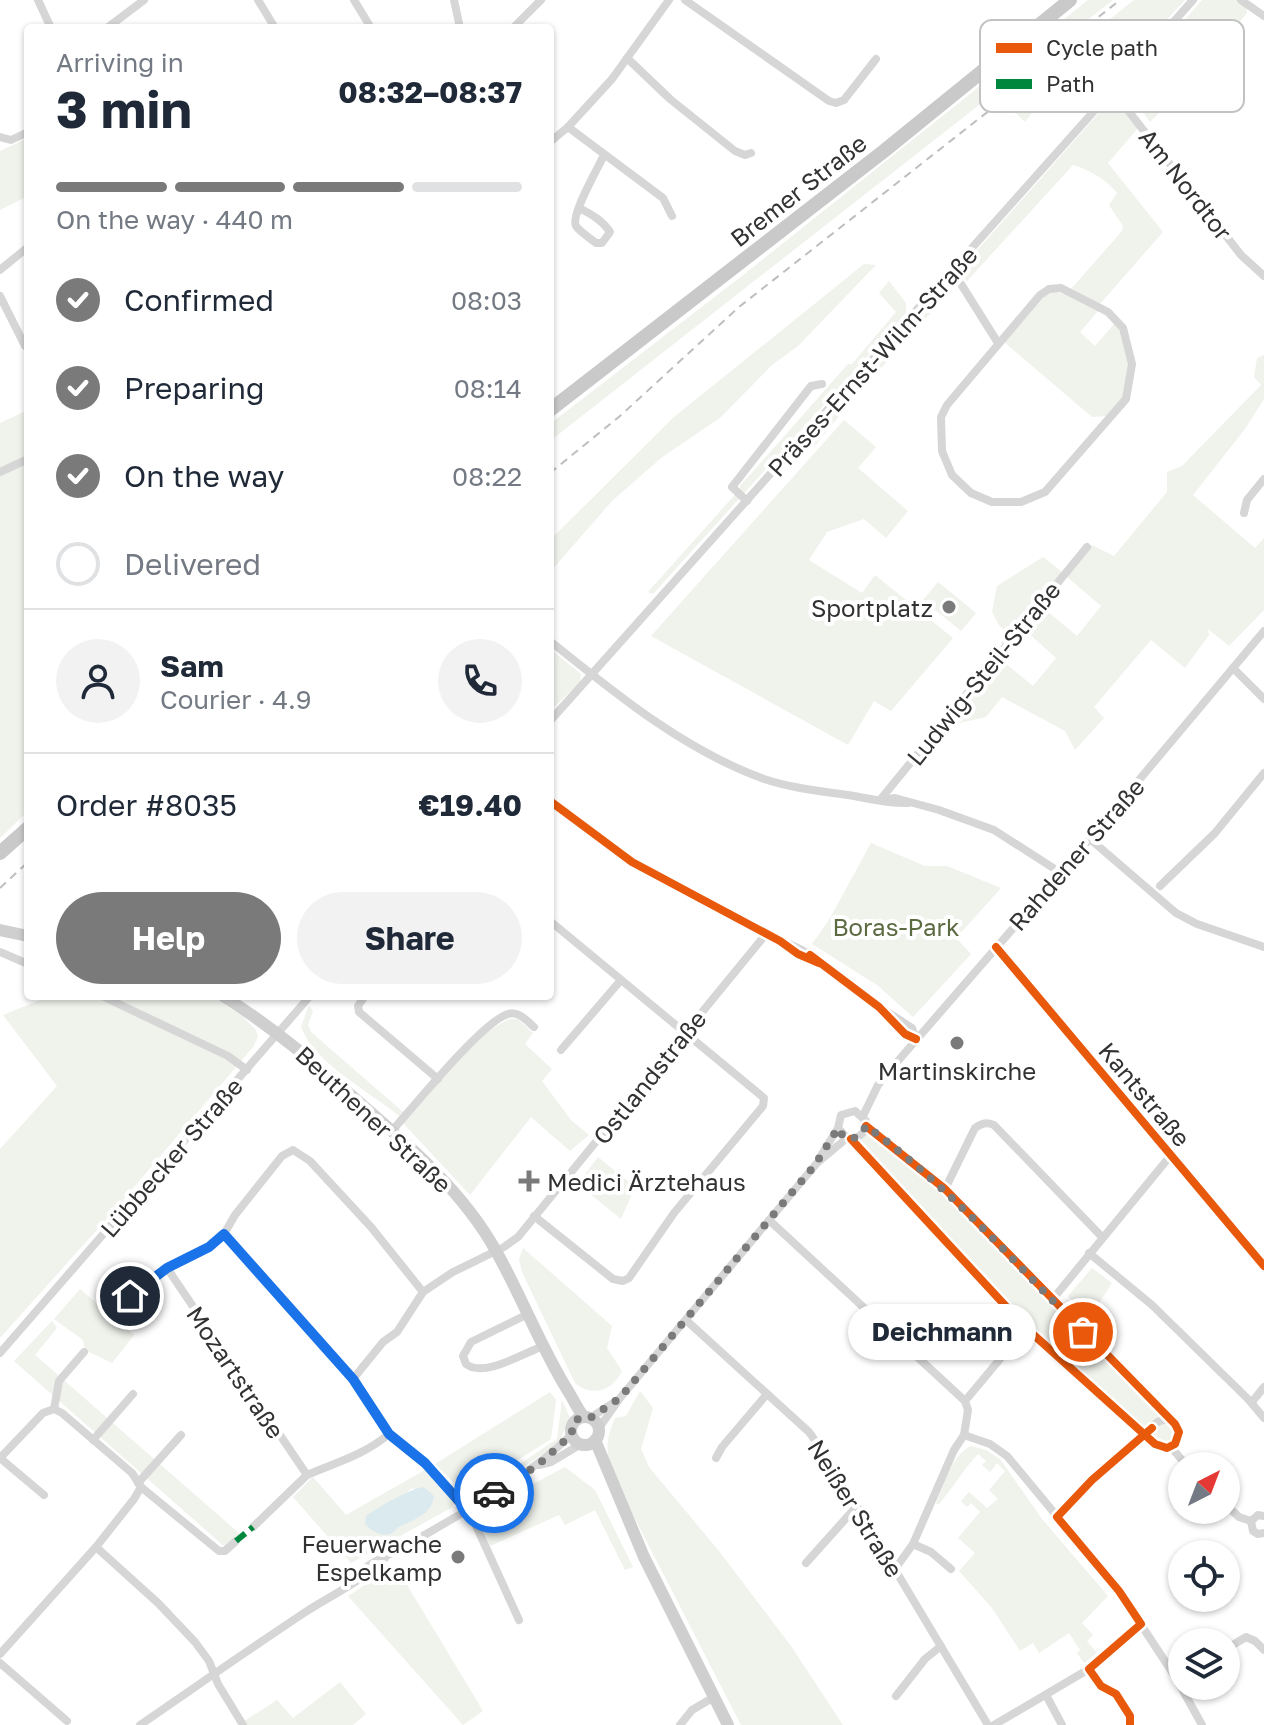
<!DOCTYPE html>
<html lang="en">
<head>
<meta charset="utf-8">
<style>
	:root { --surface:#fff; --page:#f2f2f3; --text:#1f2937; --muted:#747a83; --line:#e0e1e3; --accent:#7a7a7a }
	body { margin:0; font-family:"Golos Text",sans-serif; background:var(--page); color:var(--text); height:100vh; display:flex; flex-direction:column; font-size:30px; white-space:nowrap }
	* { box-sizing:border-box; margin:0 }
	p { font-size:26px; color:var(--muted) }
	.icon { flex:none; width:44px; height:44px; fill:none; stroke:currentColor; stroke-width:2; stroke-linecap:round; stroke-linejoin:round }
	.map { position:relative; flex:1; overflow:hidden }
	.side { position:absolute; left:24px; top:24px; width:530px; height:976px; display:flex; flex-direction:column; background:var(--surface); border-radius:8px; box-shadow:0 2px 6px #0004 }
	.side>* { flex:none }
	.needle { width:52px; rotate:42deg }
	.tools { position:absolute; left:1168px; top:1452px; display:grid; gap:16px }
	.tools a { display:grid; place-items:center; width:72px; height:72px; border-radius:50%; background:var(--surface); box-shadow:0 2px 6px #0004; font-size:40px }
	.pin { position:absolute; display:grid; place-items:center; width:68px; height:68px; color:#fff; margin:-34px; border:4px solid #fff; border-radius:50%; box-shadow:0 2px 8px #0007 }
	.courier { position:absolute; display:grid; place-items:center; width:80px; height:80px; margin:-40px; border:6px solid #1a73e8; border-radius:50%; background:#fff; color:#222; box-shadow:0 2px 10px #0007 }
	.bubble { position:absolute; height:56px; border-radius:28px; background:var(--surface); box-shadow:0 2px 6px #0004; font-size:26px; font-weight:700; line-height:56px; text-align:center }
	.headline em { font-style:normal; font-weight:700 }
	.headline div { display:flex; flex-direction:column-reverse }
	.headline { display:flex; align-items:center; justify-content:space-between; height:136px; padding:0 32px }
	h1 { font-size:52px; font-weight:700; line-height:60px }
	.bar { display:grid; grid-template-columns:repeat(4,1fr); gap:12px 8px; align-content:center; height:96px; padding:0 32px }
	.bar i { height:10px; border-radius:6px; background:var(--line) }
	.bar .on { background:var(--accent) }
	.bar p { grid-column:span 4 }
	.line { display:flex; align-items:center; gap:20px; padding:0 32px; border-top:2px solid var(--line) }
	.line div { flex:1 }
	.round { display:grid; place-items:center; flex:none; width:84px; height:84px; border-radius:42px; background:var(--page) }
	ol { padding:0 32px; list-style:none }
	li { display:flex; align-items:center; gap:24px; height:88px }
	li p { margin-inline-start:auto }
	li .icon { padding:8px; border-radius:50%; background:var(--accent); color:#fff; stroke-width:4 }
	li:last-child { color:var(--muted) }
	li i { width:44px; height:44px; border:4px solid var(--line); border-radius:50% }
	.primary-button { display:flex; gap:16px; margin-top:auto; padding:16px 32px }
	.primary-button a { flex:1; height:92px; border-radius:48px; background:var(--accent); color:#fff; font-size:32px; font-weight:700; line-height:92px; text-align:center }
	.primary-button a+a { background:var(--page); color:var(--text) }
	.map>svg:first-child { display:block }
	.green { fill:#f0f2ec; fill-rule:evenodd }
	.water { fill:#dbeaee }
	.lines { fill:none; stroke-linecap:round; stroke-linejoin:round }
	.minor-tunnel { stroke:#d6d6d6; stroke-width:8; stroke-dasharray:8 4; stroke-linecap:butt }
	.minor { stroke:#d6d6d6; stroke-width:8 }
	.secondary { stroke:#cfcfcf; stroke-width:12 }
	.primary { stroke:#c9c9c9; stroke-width:14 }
	.rail { stroke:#bebebe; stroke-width:2; stroke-dasharray:8 6; stroke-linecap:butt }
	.quiet { stroke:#00873e; stroke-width:6; stroke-dasharray:12 6; stroke-linecap:butt }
	.cycleway-casing { stroke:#fff; stroke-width:13 }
	.cycleway { stroke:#e8590c; stroke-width:8 }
	.done { stroke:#7a7a7a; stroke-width:8; stroke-dasharray:0 14.4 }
	.route { stroke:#1a73e8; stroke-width:10 }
	.poi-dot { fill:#7a7a7a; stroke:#fff; stroke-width:3 }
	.labels { text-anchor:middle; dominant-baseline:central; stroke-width:8; stroke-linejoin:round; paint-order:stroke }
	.street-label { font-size:24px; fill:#323232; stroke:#fff }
	.poi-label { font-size:24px; fill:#323232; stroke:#fff; text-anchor:end }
	.park-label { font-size:24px; fill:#5d6b43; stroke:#fff }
	.key { fill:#fff; stroke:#c2c2c2; stroke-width:2 }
	.key-label { font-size:22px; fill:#323232 }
</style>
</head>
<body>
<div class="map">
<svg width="1264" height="1725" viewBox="0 0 1264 1725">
	<rect width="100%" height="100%" fill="#fff"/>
	<g class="green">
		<polygon points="1088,0 1113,0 550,441 550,424 747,272"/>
		<polygon points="1134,0 1185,0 1111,80 1099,71 1109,59 1113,50 1104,42 1077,54 1025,122 1008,106 1036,85 1076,46"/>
		<polygon points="1202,0 1238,0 1247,6 1247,13 1177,95 1150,122 1126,89"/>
		<path d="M 1113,97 L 1139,127 L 1108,163 L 1163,232 L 1100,304 L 1071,289 L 1122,231 L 1123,226 L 1109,205 L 1117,193 C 1105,178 1091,171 1073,165 L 967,281 L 957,273 Z"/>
		<polygon points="28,138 28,196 0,210 0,151"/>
		<polygon points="864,264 876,265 798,346 772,365 721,417 661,458 612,501 550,572 550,540 674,417"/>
		<polygon points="889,281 906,303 906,314 653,594 648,592 740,489 740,486 848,364 852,364 896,312 879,293"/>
		<polygon points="952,289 873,377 866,370 942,290"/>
		<path d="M 1053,292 L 1065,294 L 1099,310 L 1080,332 L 1095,346 L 1115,323 C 1128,339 1134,378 1125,397 C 1122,403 1113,410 1108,416 L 1092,417 L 1004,342 L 1044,295 Z"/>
		<polygon points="1264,355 1264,399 1245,429 1193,495 1255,548 1264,538 1264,610 1229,646 1208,629 1209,635 1185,668 1151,640 1094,707 1104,718 1075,750 1065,731 1002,697 986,717 942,727 999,658 1033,686 1056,658 1026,631 1041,606 1077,636 1101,606 1066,576 1092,545 1114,556 1167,492 1167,472 1182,466 1261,385 1254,377 1257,358"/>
		<polygon points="861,375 868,381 813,448 807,443 809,437"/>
		<polygon points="28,410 28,811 0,838 0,423"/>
		<polygon points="844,420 876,447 858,468 908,511 886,538 864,519 827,532 809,560 862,593 875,575 953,638 891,711 874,701 848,745 651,636"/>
		<polygon points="1043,557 1062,572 1005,645 1001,642 1008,634 999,625 992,612 997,586"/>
		<polygon points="938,582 976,613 961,631 923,600"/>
		<polygon points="550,649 581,674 580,682 550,711"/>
		<polygon points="871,843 925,866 947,866 1001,888 956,938 971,954 913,1017 877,985 812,944 829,920"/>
		<polygon points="50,996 212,996 242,1016 256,1030 258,1037 253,1047 112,1213 0,1338 0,1149 57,1086 3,1015"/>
		<path d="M 309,1005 L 313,1011 L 308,1025 L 311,1032 L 403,1112 L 399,1116 C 369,1091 315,1064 301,1027 Z"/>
		<path d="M 509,1019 L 518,1019 L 533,1033 L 525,1044 L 552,1069 L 542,1081 L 571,1120 L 589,1135 L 570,1151 L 531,1117 L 470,1195 L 403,1123 C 435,1087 466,1040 509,1019 Z"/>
		<polygon points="869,1131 941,1189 1173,1426 1176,1433 1170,1444 1161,1444 1009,1306 860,1142"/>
		<polygon points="598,1157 635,1187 621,1219 578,1184"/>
		<path d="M 523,1248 L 612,1326 L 607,1348 L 622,1371 C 613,1390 593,1398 575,1383 L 522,1272 L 519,1259 Z"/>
		<polygon points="1092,1268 1112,1283 1101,1300 1086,1314 1068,1296"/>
		<polygon points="80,1289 134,1335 112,1363 85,1350 83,1340 54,1319"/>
		<polygon points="52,1321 57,1328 35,1355 240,1534 225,1547 14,1361"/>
		<path d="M 640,1391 L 653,1408 L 641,1449 L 649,1467 L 719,1551 L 791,1646 L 843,1725 L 741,1725 L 616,1482 C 607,1455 603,1445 615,1418 L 626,1416 Z"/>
		<polygon points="550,1392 556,1400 551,1439 481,1483 472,1494 462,1491 435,1464"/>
		<polygon points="562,1400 570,1418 560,1440 543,1454 481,1495 491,1483 557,1439"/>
		<path d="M 971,1446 L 986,1450 L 1000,1459 L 1042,1519 L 1108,1596 L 1082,1623 L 1093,1635 L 1087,1641 L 1097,1653 L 1084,1663 L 1077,1653 L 1080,1650 L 1069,1633 L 1039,1653 L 1033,1643 L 1020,1651 L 992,1608 L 959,1571 L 975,1553 L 958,1538 L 980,1512 L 971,1503 L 967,1507 L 961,1501 L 969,1492 L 987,1508 L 998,1499 L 989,1490 L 1005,1471 L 997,1463 L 990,1472 L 982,1465 L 986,1461 L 978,1454 C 962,1471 953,1488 938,1505 L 936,1503 C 945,1483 951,1456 971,1446 Z"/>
		<polygon points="565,1467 595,1490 633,1567 625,1570 595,1510 565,1525 559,1515 490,1546 478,1518 481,1512"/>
		<path d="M 425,1470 L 455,1502 L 451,1508 L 351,1563 L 293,1497 L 313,1477 L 346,1515 ZM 412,1488 L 434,1496 C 433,1514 410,1520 397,1528 L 366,1517 L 401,1497 Z"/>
		<polygon points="395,1565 483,1711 463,1725 348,1596"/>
		<polygon points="340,1682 366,1714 353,1725 245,1725 243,1722 277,1700 293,1718"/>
	</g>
	<path class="water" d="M 424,1487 L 434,1496 C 433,1514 411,1521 397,1528 C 388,1541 374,1533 365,1524 L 366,1516 C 377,1508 411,1488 424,1487 Z"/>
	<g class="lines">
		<polyline class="minor-tunnel" points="1106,1471 1129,1447"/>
		<g class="minor">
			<polyline points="38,0 51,28"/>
			<polyline points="258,0 275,28"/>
			<polyline points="354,0 371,28"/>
			<polyline points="454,0 460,28"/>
			<polyline points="685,0 829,101 836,103 844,100 876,59"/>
			<polyline points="1241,0 1264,16"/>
			<polyline points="107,28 144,0"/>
			<polyline points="513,28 541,0"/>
			<polyline points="627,58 670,99 735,151 745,155 751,153"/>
			<polyline points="1112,90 1241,255 1264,276"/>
			<polyline points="568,127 663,198 672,216"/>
			<polyline points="0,137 11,140 28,132"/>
			<polyline points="550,142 568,127 612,79 669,0"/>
			<path d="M 579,208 C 591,214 602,220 610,232 L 602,243 L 596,243 C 590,238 580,232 576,226 C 570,216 598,168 604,155"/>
			<polyline points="0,270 28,247"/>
			<polyline points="949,274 961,284 998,343"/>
			<polygon points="1061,288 1108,312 1123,328 1132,364 1126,399 1045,492 1021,502 992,502 971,493 952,475 942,451 941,417 947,405 1040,295 1049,289"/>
			<polyline points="0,296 25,346 28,347"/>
			<polyline points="0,472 28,459"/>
			<polyline points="747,501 732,487 811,386 822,384"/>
			<polyline points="1244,513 1247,500 1264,479"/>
			<path d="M 550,641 C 616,694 684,750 764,779 C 791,788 820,791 848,795 C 868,798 888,804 908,803"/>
			<polyline points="1233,668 1264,699"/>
			<polyline points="550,721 1193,0"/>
			<polyline points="880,800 1087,547"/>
			<polyline points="881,800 895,798 939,810 994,830 1061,873"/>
			<polyline points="550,801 632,862 780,941 798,954 819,963"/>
			<polyline points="1090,839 1176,913 1197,924 1264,947"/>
			<polyline points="1160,886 1215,833 1264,773"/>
			<path d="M 786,943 C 809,950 861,989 879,1006 C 892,1019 899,1032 916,1039"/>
			<polyline points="996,947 1264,1266"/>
			<polyline points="0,952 28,964"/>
			<polyline points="102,996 228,1056 247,1070"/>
			<polyline points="365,996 358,1006 359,1012 438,1079"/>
			<polyline points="886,1011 912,1028 916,1039"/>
			<polyline points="561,1050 621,980"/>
			<polyline points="863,1116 878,1085 891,1069 1061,873 1264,631"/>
			<path d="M 392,1131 C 413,1107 483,1021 508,1014 C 518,1010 527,1021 534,1027"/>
			<polyline points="851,1139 1026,1328 1155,1444 1167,1448 1175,1444 1179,1432 1175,1424 945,1189 866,1126"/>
			<polyline points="820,1157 838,1128 841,1115 855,1111 866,1121 865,1131 857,1138 847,1138 838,1128"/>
			<path d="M 945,1189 L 975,1128 C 982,1123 986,1122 994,1125 L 1102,1237"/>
			<polyline points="534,1216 613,1279 623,1281 629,1278 674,1213 763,1106 764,1098 550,921"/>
			<polyline points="769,1220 965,1401"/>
			<polyline points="224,1234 353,1379 389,1434 425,1463 473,1519 519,1620"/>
			<polyline points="1089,1253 1152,1305 1248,1399 1264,1418"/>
			<path d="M 167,1268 L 307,1475 C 337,1462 364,1455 389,1434"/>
			<polyline points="1052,1300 1171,1155"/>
			<polyline points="113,1310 167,1268 209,1247 224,1234 235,1215 282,1156 293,1150 310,1161 371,1227 423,1292"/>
			<path d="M 526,1315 L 471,1342 L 463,1356 L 466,1364 C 483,1378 522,1354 541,1347"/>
			<polyline points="687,1321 809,1432 833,1466 988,1725"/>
			<polyline points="0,1353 310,996"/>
			<polyline points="353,1379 383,1342 397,1332 423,1292 453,1272 504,1247 518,1237 766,934"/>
			<polyline points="1252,1402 1264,1387"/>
			<polyline points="54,1409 59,1381 84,1352"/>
			<polyline points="590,1418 619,1399"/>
			<polyline points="599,1428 620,1398 817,1163 847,1138"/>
			<polyline points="964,1435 990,1444 1007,1456 1119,1591 1176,1678 1202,1725"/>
			<polyline points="93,1440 133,1394"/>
			<path d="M 1153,1442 C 1146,1428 1157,1417 1172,1421"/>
			<polyline points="1129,1447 1144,1433"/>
			<polyline points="1171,1447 1187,1466"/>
			<polyline points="716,1458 722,1447 767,1394"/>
			<polyline points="539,1465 551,1462 581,1444"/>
			<polyline points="138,1483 181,1435"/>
			<polyline points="44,1495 0,1458 43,1413 54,1409 62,1413 132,1473 141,1487 219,1551 225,1551 236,1541"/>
			<polyline points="1226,1505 1239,1517 1251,1521"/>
			<polyline points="1057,1517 1092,1480 1106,1471"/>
			<polyline points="1251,1521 1253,1531 1258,1534 1264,1533"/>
			<polyline points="1251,1521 1258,1515 1264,1516"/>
			<polyline points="253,1527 307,1475"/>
			<polyline points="913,1544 931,1552 951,1569"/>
			<polyline points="96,1547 158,1603 195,1642 209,1661 218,1684 243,1725"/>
			<polyline points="806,1563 857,1506"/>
			<polyline points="895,1569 913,1544 954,1450 964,1435 968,1410 965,1401 1026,1328"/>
			<path d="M 352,1580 C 367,1562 390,1555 409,1544 C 465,1511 525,1480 572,1434"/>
			<polyline points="1226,1649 1246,1637 1255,1641 1264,1650"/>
			<polyline points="0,1654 96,1547 134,1499 141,1487"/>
			<polyline points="0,1663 67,1721"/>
			<polyline points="1089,1669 1101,1686 1116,1694 1130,1716 1130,1725"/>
			<polyline points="1046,1695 1062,1725"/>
			<polyline points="896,1696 925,1659 941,1646"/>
			<path d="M 140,1725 C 194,1688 248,1650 304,1613 C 328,1597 366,1579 385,1558"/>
			<polyline points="680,1725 692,1710 714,1697"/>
			<polyline points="994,1725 1089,1669 1141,1624"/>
		</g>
		<g class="secondary">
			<polyline points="0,930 28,936"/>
			<path d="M 223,996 C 273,1027 317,1065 361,1104 C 411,1147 464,1193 496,1251 C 522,1297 540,1346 568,1391 C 574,1400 577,1409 584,1417"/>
			<circle cx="585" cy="1431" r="14"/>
			<polyline points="595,1440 644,1557 728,1725"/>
		</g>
		<g class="primary">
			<polyline points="550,410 884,151 1070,0"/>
			<polyline points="0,853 28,828"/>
		</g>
		<g class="rail">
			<polyline points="550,473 620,416 739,307 1004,99 1072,38 1120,0"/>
			<polyline points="0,888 28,862"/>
		</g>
		<polyline class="quiet" points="236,1541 253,1527"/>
		<defs>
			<g id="cycleway">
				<polyline points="550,801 632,862 780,941 798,954 819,963"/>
				<polyline points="996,947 1264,1266"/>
				<polyline points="810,955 879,1007 905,1034 916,1039"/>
				<polyline points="851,1139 1026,1328 1155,1444 1167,1448 1175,1444 1179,1432 1175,1424 945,1189 866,1126"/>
				<polyline points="1130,1725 1130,1716 1116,1694 1101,1686 1089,1669 1141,1624 1119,1591 1057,1517 1092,1480 1152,1428"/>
			</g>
		</defs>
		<use href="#cycleway" class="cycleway-casing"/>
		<use href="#cycleway" class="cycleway"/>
	</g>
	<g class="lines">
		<path class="done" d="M 494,1493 L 538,1465 L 572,1434 L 572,1425 L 578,1419 L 590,1418 L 620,1398 L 815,1165 L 838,1128 L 843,1136 L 851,1139 L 861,1135 L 866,1126 C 948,1185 1013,1261 1083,1332"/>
		<polyline class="route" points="130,1296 167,1268 209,1247 224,1234 353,1379 389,1434 425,1463 466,1509 494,1493"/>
	</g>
	<g class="poi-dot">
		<circle cx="949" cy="607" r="8"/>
		<circle cx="957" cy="1043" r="8"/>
		<path d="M525 1169h8v8h8v8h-8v8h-8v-8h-8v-8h8z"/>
		<circle cx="458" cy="1557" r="8"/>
	</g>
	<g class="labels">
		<g class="street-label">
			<text transform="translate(1186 184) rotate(52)">Am Nordtor</text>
			<text transform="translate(798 190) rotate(-38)">Bremer Straße</text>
			<text transform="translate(872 361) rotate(-48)">Präses-Ernst-Wilm-Straße</text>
			<text transform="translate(983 673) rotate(-51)">Ludwig-Steil-Straße</text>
			<text transform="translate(1076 854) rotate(-49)">Rahdener Straße</text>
			<text transform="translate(649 1077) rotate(-51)">Ostlandstraße</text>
			<text transform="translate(1145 1094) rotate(50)">Kantstraße</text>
			<text transform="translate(374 1119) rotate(43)">Beuthener Straße</text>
			<text transform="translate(171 1157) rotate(-49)">Lübbecker Straße</text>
			<text transform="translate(236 1372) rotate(56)">Mozartstraße</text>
			<text transform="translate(856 1508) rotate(58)">Neißer Straße</text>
		</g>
		<g class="poi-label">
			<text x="933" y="607">Sportplatz</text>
			<text x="957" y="1070" text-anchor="middle">Martinskirche</text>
			<text x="547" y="1181" text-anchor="start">Medici Ärztehaus</text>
			<text x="442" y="1543">Feuerwache<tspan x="442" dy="28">Espelkamp</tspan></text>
		</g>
		<g class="park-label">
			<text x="896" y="926">Boras-Park</text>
		</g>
	</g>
	<rect x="980" y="20" width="264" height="92" rx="12" class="key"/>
	<rect x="996" y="43" width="36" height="10" fill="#e8590c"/>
	<rect x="996" y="79" width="36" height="10" fill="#00873e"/>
	<g class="key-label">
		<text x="1046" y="56">Cycle path</text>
		<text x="1046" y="92">Path</text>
	</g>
</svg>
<div class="tools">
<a><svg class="needle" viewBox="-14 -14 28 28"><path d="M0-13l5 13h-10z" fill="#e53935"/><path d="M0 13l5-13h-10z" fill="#747a83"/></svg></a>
<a><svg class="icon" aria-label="locate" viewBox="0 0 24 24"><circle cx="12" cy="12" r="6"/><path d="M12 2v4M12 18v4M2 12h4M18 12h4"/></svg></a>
<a><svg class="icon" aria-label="layers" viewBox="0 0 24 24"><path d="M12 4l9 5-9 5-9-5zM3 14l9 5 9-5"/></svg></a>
</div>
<div class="pin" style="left:1083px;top:1332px;background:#ea580c"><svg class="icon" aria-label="bag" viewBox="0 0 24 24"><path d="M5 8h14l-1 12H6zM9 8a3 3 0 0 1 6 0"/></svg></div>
<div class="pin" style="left:130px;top:1296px;background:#1f2937"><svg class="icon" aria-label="home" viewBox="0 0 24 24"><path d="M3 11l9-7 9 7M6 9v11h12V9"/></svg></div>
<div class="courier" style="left:494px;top:1493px"><svg class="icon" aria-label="car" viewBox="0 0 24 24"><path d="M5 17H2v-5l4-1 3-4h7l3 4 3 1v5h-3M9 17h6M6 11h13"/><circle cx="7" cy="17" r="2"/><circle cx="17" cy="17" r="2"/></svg></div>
<div class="bubble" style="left:848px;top:1304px;width:188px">Deichmann</div>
<section class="side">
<div class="headline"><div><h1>3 min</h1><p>Arriving in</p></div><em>08:32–08:37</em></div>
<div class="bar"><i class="on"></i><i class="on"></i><i class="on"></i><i></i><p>On the way · 440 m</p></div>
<ol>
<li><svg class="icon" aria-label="check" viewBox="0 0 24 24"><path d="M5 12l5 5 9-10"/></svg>Confirmed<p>08:03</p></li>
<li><svg class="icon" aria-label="check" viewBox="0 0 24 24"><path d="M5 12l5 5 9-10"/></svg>Preparing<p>08:14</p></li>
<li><svg class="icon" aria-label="check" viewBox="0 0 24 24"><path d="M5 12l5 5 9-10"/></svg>On the way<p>08:22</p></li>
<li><i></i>Delivered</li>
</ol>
<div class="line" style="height:144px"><a class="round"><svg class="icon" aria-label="person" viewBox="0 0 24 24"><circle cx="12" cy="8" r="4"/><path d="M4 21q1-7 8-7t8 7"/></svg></a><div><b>Sam</b><p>Courier · 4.9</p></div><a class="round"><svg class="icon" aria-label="phone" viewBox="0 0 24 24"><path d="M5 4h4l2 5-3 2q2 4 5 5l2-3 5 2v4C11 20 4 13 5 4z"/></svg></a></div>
<div class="line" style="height:104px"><div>Order #8035</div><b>€19.40</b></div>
<div class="primary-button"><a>Help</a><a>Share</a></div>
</section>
</div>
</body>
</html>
